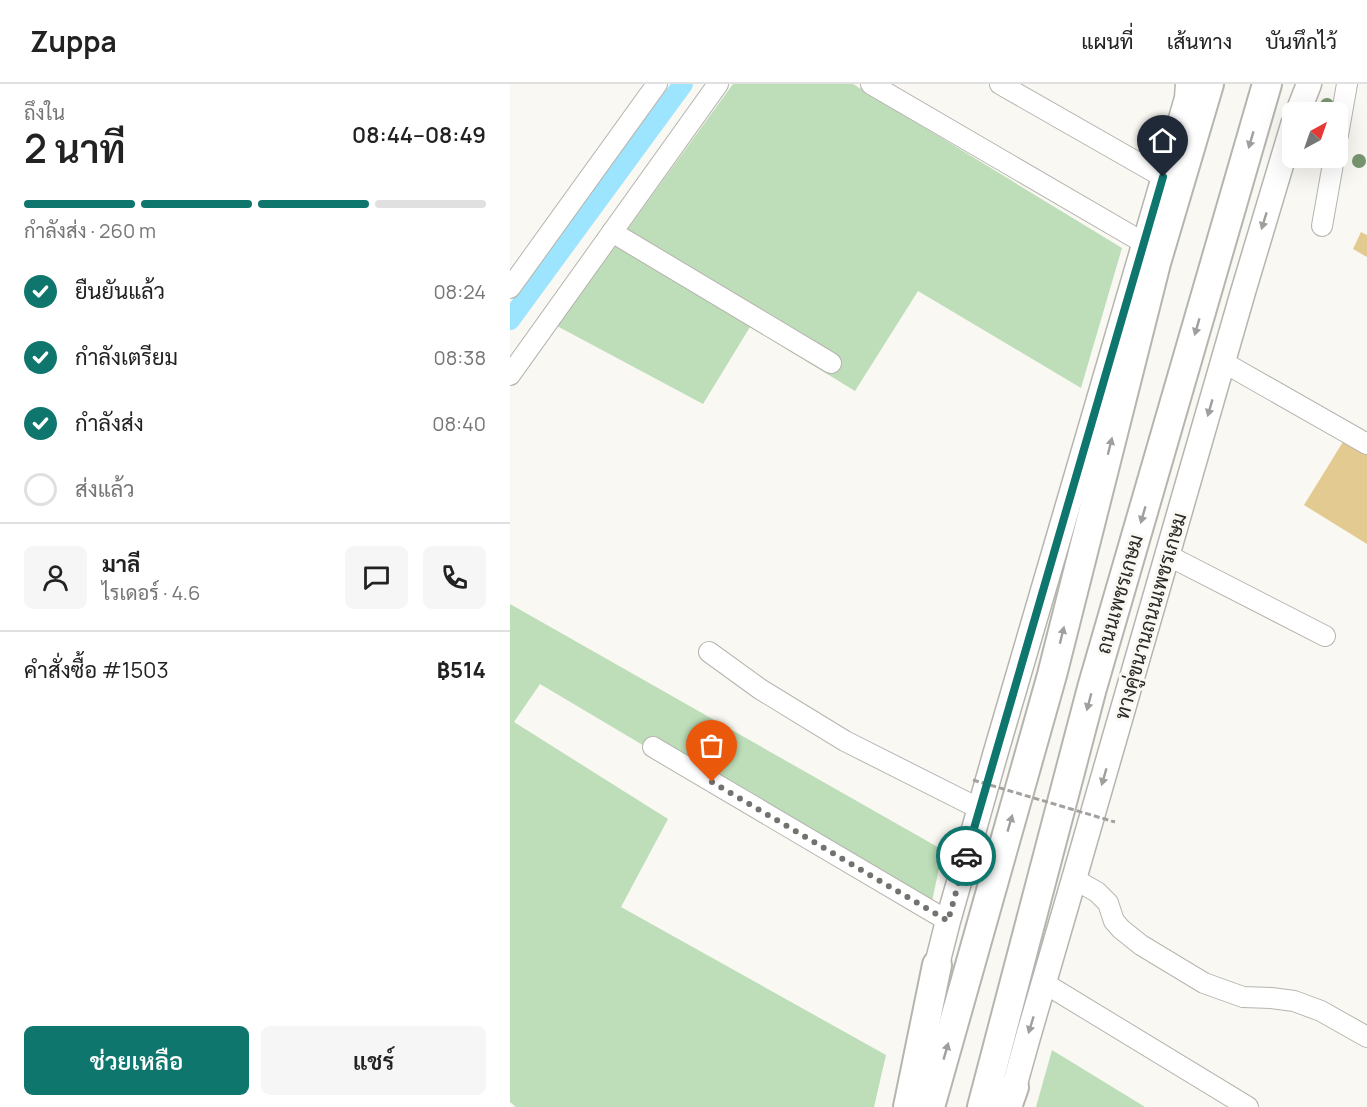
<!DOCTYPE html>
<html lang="th">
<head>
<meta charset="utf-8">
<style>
	:root { --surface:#fff; --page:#f6f6f6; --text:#222; --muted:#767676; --line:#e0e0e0; --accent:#0f766e }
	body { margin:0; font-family:Manrope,Sarabun,sans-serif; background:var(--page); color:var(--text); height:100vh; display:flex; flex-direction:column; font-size:22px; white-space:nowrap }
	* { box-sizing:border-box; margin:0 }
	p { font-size:20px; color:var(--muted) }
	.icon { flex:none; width:33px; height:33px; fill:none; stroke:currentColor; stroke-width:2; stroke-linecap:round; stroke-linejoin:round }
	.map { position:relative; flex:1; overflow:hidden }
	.side { display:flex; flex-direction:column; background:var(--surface); width:510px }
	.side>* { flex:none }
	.needle { width:39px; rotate:40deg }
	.tools { position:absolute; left:772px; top:18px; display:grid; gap:12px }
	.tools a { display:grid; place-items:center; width:66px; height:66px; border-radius:9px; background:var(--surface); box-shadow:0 6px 24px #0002; font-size:30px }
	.pin { position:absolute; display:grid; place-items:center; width:51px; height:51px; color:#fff; margin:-62px -26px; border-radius:50% 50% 50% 0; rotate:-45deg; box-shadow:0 0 6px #0007 }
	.pin .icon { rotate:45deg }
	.courier { position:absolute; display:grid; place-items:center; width:60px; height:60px; margin:-30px; border:4px solid #0f766e; border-radius:50%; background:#fff; color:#222; box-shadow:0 2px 8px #0007 }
	.headline em { font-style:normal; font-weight:600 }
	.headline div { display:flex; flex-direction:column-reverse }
	.headline { display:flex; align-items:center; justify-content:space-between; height:102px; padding:0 24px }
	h1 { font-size:39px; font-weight:600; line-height:45px }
	.bar { display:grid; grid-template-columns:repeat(4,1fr); gap:9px 6px; align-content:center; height:72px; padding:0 24px }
	.bar i { height:8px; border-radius:4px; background:var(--line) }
	.bar .active { background:var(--accent) }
	.bar p { grid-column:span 4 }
	.line { display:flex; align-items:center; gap:15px; padding:0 24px; border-top:2px solid var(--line) }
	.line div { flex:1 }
	.round { display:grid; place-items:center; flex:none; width:63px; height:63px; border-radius:9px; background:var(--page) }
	ol { padding:0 24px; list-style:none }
	li { display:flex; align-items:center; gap:18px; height:66px }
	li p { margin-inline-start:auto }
	li .icon { padding:6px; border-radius:50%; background:var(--accent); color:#fff; stroke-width:4 }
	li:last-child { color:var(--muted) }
	li i { width:33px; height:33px; border:3px solid var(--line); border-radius:50% }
	.button { display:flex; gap:12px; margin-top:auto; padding:12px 24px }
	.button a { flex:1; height:69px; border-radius:9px; background:var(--accent); color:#fff; font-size:24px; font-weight:600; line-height:69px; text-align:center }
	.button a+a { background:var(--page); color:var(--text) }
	header { display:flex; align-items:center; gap:36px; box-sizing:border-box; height:84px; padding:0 30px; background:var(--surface); border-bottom:2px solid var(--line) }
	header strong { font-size:28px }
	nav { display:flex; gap:33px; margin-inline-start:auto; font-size:21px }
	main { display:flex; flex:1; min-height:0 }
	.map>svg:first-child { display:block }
	.green { fill:#bddeb8 }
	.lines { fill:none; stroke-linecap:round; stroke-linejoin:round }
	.canal { stroke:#9de4ff; stroke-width:20 }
	.building { fill:#e3ca91 }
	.minor-casing { stroke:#b6b4af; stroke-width:22 }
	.major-casing { stroke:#b6b4af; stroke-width:27 }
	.highway-casing { stroke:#b6b4af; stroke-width:32 }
	.minor { stroke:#fff; stroke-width:20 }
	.major { stroke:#fff; stroke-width:24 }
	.highway { stroke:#fff; stroke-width:28 }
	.path-bridge { stroke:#a3a19d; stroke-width:3; stroke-dasharray:6 3; stroke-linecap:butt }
	.tree { fill:#77966f }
	.oneway { fill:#a09f9e }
	.done { stroke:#73726f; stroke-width:6; stroke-dasharray:0 10.8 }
	.route { stroke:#0f766e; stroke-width:8 }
	.labels { text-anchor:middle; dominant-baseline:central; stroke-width:6; stroke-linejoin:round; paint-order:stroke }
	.street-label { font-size:20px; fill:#2b2a28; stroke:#faf8f2 }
</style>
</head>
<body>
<header>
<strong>Zuppa</strong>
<nav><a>แผนที่</a><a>เส้นทาง</a><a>บันทึกไว้</a></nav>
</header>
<main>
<section class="side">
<div class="headline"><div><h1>2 นาที</h1><p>ถึงใน</p></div><em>08:44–08:49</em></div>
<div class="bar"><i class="active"></i><i class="active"></i><i class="active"></i><i></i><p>กำลังส่ง · 260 m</p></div>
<ol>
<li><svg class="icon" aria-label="check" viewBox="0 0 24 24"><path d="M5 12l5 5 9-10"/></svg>ยืนยันแล้ว<p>08:24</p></li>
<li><svg class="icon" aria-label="check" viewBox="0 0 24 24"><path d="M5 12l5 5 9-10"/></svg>กำลังเตรียม<p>08:38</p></li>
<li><svg class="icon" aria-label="check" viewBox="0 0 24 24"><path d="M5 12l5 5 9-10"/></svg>กำลังส่ง<p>08:40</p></li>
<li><i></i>ส่งแล้ว</li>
</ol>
<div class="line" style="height:108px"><a class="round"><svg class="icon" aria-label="person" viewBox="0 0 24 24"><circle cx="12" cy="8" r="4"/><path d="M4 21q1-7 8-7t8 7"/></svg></a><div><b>มาลี</b><p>ไรเดอร์ · 4.6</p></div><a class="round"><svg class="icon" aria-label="chat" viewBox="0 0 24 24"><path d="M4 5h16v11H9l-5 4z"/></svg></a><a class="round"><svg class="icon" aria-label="phone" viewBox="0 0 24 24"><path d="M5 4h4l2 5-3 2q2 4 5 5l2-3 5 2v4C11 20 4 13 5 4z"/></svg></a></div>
<div class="line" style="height:78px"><div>คำสั่งซื้อ #1503</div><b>฿514</b></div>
<div class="button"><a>ช่วยเหลือ</a><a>แชร์</a></div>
</section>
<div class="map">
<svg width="857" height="1023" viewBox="0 0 857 1023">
	<rect width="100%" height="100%" fill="#faf8f2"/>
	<g class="green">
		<polygon points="223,0 343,0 612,164 571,304 408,207 345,307 240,243 193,320 47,242"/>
		<polygon points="0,520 433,766 419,831 30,600 4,638 158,735 111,823 376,971 364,1023 6,1023 0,1018"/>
		<polygon points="542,966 635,1023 526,1023"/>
	</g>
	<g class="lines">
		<polyline class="canal" points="0,236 173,0"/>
	</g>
	<g class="building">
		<polygon points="851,148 857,151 857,173 843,165"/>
		<polygon points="836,353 857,366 857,460 794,421"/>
	</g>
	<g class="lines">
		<defs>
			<g id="minor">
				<polyline points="361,0 634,159"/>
				<polyline points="490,0 653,93"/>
				<polyline points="828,51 837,0"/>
				<polyline points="812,142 824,74"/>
				<polyline points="102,148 321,279"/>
				<polyline points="0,204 147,0"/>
				<polyline points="713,278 857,360"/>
				<polyline points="0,291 208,0"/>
				<polyline points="657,471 815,552"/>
				<polyline points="199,568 250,605 335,657 470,725"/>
				<polyline points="143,663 438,837"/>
				<polyline points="564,795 587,808 598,819 604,837 611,845 631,861 694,899 733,913 761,914 784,917 811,927 857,953"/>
				<polyline points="534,899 738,1023"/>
			</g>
			<g id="major">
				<polyline points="788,28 799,0"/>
				<polyline points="422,900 438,837 485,671 677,14 678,0"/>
				<polyline points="499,1021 518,953 564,795 733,208 783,41"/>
			</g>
			<g id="highway">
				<polyline points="398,1023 427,881"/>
				<polyline points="420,1023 542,591 646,179 699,0"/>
				<polyline points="472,1023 582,604 757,0"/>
				<polyline points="497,1023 504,1003"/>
			</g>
		</defs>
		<use href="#minor" class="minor-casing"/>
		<use href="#major" class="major-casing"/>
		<use href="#highway" class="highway-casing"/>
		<use href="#minor" class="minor"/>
		<use href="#major" class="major"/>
		<use href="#highway" class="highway"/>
		<polyline class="path-bridge" points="463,696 605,738"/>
	</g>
	<g class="tree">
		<circle cx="817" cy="21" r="7"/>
		<circle cx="849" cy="77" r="7"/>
	</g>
	<defs><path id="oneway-solid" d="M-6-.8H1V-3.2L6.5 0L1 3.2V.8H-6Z" transform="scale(1.5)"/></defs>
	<g class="oneway">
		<use href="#oneway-solid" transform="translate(741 56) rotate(106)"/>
		<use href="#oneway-solid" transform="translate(754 137) rotate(107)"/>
		<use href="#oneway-solid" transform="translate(687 243) rotate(106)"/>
		<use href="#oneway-solid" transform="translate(700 324) rotate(106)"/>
		<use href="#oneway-solid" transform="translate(600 362) rotate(-76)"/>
		<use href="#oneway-solid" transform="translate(633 431) rotate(106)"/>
		<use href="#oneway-solid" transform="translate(552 551) rotate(-76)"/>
		<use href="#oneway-solid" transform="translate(579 618) rotate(105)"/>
		<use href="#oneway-solid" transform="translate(594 693) rotate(106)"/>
		<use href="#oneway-solid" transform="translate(500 739) rotate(-74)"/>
		<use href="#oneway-solid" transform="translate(521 941) rotate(107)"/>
		<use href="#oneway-solid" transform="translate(436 967) rotate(-74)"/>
	</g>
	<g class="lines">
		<polyline class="done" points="202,698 438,837 456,772"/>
		<polyline class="route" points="456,772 653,93"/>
	</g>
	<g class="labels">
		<g class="street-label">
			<text transform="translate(609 510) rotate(-74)">ถนนเพชรเกษม</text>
			<text transform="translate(640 532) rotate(-74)">ทางคู่ขนานถนนเพชรเกษม</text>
		</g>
	</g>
</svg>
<div class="tools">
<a><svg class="needle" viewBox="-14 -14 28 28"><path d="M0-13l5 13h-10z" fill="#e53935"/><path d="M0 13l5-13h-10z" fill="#767676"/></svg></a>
</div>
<div class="pin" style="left:202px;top:698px;background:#ea580c"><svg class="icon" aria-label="bag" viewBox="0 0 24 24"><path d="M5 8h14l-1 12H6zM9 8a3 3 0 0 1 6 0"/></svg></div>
<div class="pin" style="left:653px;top:93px;background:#1f2937"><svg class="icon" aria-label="home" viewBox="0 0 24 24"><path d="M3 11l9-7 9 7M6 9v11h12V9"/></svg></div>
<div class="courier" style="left:456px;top:772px"><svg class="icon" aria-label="car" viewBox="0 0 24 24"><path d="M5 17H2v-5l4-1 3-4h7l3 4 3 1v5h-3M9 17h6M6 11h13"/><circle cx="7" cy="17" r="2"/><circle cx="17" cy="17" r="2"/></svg></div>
</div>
</main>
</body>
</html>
